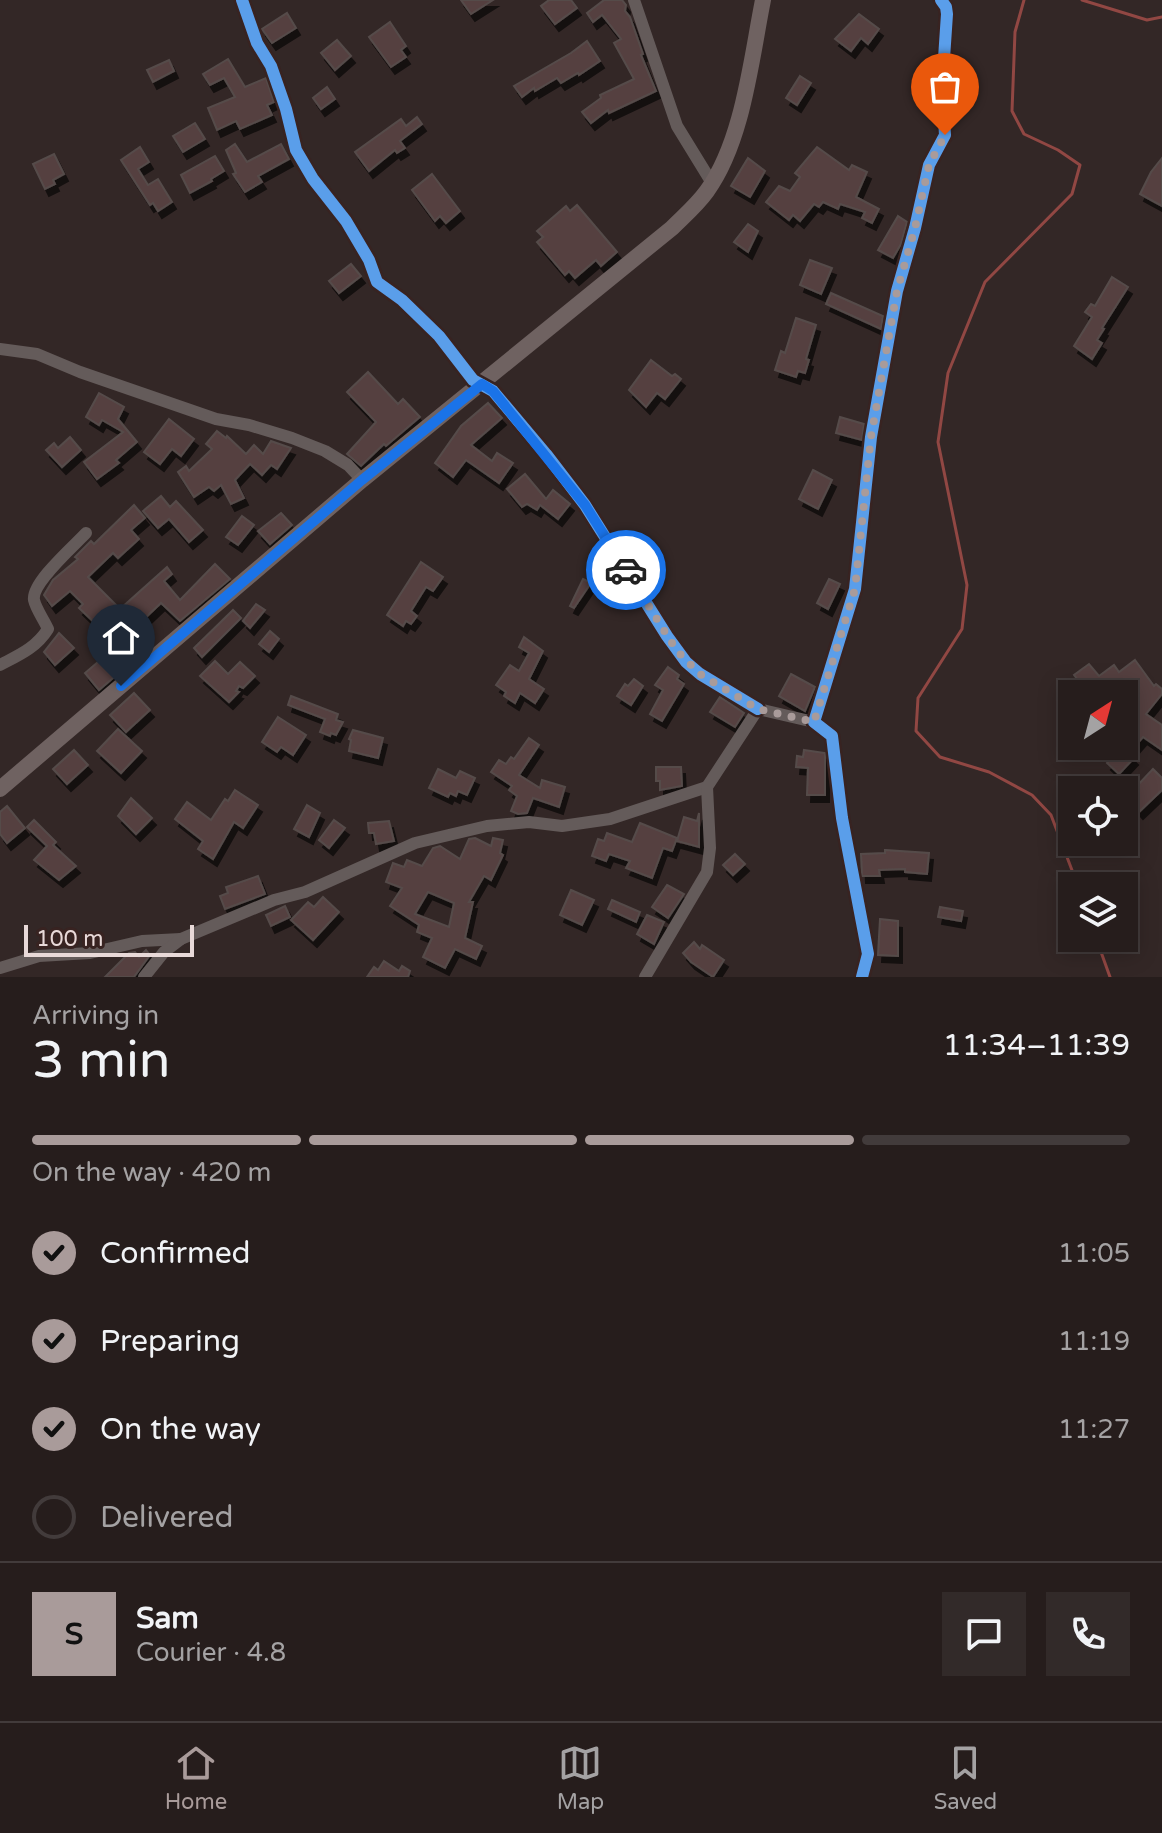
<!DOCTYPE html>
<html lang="en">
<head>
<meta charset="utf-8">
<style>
	:root { --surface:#261d1c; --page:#322a29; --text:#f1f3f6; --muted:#a4a2a3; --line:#423b3b; --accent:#a99b9a }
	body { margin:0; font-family:"Varela Round",sans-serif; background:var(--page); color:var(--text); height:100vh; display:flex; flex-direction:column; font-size:30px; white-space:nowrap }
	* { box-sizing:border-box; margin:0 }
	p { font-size:26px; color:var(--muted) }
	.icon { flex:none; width:44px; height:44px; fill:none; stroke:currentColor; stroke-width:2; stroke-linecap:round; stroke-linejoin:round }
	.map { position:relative; height:977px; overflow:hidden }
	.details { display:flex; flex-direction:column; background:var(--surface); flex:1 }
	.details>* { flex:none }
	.needle { width:52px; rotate:36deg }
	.buttons { position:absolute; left:1058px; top:680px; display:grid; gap:16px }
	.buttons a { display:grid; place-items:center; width:80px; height:80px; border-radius:0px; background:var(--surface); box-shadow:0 4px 20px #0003,0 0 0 2px var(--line); font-size:40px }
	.scale { position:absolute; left:24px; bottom:20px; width:170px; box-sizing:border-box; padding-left:8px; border:4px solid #e8d9d8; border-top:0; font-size:22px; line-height:28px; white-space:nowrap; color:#e8d9d8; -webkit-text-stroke:6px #382321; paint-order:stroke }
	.pin { position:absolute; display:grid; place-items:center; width:68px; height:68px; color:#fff; margin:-82px -34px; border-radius:50% 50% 50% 0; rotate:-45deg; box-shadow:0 0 8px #0007 }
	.pin .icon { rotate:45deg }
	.courier { position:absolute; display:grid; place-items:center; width:80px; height:80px; margin:-40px; border:6px solid #1a73e8; border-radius:50%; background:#fff; color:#222; box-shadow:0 2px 10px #0007 }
	.head em { font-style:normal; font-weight:600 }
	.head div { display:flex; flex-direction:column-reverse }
	.head { display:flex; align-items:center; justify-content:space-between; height:136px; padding:0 32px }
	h1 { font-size:52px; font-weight:600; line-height:60px }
	.bar { display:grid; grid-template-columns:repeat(4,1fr); gap:12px 8px; align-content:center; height:96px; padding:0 32px }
	.bar i { height:10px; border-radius:6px; background:var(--line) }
	.bar .current { background:var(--accent) }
	.bar p { grid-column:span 4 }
	.line { display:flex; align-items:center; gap:20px; padding:0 32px; border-top:2px solid var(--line) }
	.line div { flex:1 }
	.round { display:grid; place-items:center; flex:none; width:84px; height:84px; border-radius:0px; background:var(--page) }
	ol { padding:0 32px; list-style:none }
	li { display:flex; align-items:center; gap:24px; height:88px }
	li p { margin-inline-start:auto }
	li .icon { padding:8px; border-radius:50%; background:var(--accent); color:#111; stroke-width:4 }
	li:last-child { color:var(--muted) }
	li i { width:44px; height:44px; border:4px solid var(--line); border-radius:50% }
	.tab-bar { display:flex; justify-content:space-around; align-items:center; height:112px; border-top:2px solid var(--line); background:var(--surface); font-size:22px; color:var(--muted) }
	.tab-bar a { display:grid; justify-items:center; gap:4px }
	.tab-bar .current { color:var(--accent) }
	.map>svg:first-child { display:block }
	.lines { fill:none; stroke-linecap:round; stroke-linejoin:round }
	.stream { stroke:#914743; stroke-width:3 }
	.building { fill:#554141; stroke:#554b4a; stroke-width:2; fill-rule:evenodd; filter:url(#shadow) }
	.minor { stroke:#645b5a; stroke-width:12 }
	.major { stroke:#6f6261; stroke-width:16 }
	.cycleway-casing { stroke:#382321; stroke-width:17 }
	.cycleway { stroke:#5a9eea; stroke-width:12 }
	.done { stroke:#a99b9a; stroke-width:8; stroke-dasharray:0 14.4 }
	.route { stroke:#1a73e8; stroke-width:10 }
</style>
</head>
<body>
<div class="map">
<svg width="1162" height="977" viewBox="0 0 1162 977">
	<defs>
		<filter id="shadow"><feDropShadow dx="4" dy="7" stdDeviation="0" flood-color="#0009"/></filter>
	</defs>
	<rect width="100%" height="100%" fill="#332726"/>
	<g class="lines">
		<g class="stream">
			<polyline points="1024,0 1015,32 1012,111 1024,134 1058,150 1080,165 1072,194 985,282 948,373 938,442 967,585 962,629 918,698 916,731 940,757 989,772 1032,795 1051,815 1078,886"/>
			<polyline points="1082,0 1147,20 1162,17"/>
			<polyline points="1096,938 1110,977"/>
		</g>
	</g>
	<g class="building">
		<polygon points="461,0 493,0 471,14"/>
		<polygon points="549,0 571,0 577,8 555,24 541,6"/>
		<polygon points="604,0 622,0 626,5 625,11 630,17 643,54 641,55 656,91 609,113 608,110 591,123 582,112 601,98 600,95 634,79 614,43 621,39 602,15 593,22 587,13"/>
		<polygon points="287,13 296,28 272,43 262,29"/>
		<polygon points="859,14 879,29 868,44 861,38 851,51 835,39"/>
		<polygon points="390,22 406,46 401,50 406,57 391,67 369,37"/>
		<polygon points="337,40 351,56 335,70 321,53"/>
		<polygon points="587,41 600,61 579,75 578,73 561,83 557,78 535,91 534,88 522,97 514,86 571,53"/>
		<polygon points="228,59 245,87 266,78 274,102 267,105 272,115 240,129 236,121 217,130 208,108 235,97 224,78 210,85 203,74"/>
		<polygon points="169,60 174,71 153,82 147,70"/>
		<polygon points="800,76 811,83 797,105 786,98"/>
		<polygon points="327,87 335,99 321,109 313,98"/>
		<polygon points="417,117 422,124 400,141 405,148 397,153 395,150 369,171 355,152 401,119 406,126"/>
		<polygon points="195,123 205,139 183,152 173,136"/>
		<polygon points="235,144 247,162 281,144 289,159 258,176 262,182 245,192 233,174 236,173 226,150"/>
		<polygon points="140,147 149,162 138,169 148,185 158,179 172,202 158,211 153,203 150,205 121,160"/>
		<polygon points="817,147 849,170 852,165 867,172 856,197 879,209 872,223 862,218 865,212 840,204 838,209 823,202 819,207 814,204 800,221 793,215 789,220 766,202 779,186 790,191 800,177 795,173"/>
		<polygon points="54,154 64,174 53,180 55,184 45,189 33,164"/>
		<polygon points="215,156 224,171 211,179 212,181 190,193 181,175"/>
		<polygon points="748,158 765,171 750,197 731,186"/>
		<polygon points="1162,158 1162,206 1140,194 1151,172"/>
		<polygon points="432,174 460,211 446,223 440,216 435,221 412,190"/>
		<polygon points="577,205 617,252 601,266 596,260 575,278 569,271 565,275 537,242 543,237 537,231 566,206 570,211"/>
		<polygon points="898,216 907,222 901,244 893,258 878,250"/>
		<polygon points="748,224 758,231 748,252 734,242"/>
		<polygon points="810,260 832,268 821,294 800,285"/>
		<polygon points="351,264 361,276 339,293 329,281"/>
		<polygon points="1112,277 1128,287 1102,328 1104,329 1097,340 1102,343 1092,359 1074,346 1092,317 1085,312 1091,304 1095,306"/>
		<polygon points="831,293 883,316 881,329 826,304"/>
		<polygon points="796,318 816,325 806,359 809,360 805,373 798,371 796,377 775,370 781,351 785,353"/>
		<polygon points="651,360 672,376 675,374 681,379 665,399 657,393 646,407 629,390"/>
		<polygon points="368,372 398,404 403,399 420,417 386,446 384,444 361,466 347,454 376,422 347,392"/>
		<polygon points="99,393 124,407 118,419 137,442 116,460 119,463 97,479 84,462 123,432 102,420 99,425 86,417"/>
		<polygon points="488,403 502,418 471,445 492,461 497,453 513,463 499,483 466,460 453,477 435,463 461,426"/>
		<polygon points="840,417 864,424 862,440 836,433"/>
		<polygon points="169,419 194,439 181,456 172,449 160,464 144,452"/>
		<polygon points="217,431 226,438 227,436 246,454 254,445 263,454 271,441 291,448 277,469 271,465 262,475 250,464 235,480 244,498 231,504 221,485 214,491 209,487 194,497 178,472 186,466 189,471 212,449 206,444"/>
		<polygon points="70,437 81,450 62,467 46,450 54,443 58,448"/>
		<polygon points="813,470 832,480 818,509 799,499"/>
		<polygon points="525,474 546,499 553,490 570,504 558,519 540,505 537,510 527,504 522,507 507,489"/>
		<polygon points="161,496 170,507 176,501 203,530 189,542 169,519 158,528 143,511"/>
		<polygon points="134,505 145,518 131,530 139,539 118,558 113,553 88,577 120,609 167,567 172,574 164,581 180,600 215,564 230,579 180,621 161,603 141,622 137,618 125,634 116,627 111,633 101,625 99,627 79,608 83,604 70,591 52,606 44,595 53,580 78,559 75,557 91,541 94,544"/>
		<polygon points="281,513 292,525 270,544 258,531"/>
		<polygon points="242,516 254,525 238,545 226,537"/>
		<polygon points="421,562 443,577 433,591 426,587 411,611 417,616 411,624 406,621 403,626 387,615"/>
		<polygon points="583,579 591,583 574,608 570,606"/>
		<polygon points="829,579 840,584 828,609 817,603"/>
		<polygon points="256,604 265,610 250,628 243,621"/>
		<polygon points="233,610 241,618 202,657 194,648"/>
		<polygon points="270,631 279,639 269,652 259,644"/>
		<polygon points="59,633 74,648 55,665 44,652"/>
		<polygon points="524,637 543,651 529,679 544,689 535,703 520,693 515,703 504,696 506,692 496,685 510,665 519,671 529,653 519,647"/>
		<polygon points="112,650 126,667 99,690 85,673"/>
		<polygon points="1135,660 1154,686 1156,684 1162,689 1162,694 1146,714 1162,725 1162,750 1143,737 1129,753 1134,758 1119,774 1107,763 1130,737 1124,732 1124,694 1067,694 1081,684 1074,675 1089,664 1099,676 1114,665 1119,672"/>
		<polygon points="215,661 228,674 240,662 255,676 243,688 239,686 236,691 239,692 229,702 200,676"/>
		<polygon points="668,667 679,675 677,679 684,684 662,721 650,714 663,690 655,685"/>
		<polygon points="791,674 815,687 805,711 779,696"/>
		<polygon points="634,679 643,686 631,705 617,696 625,684 628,686"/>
		<polygon points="134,693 150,710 126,732 110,715"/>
		<polygon points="291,696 338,714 336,720 343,722 336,735 331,733 330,736 320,732 325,719 288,705"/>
		<polygon points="720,697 744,713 735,727 710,712"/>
		<polygon points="278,717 306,735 293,755 281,747 277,752 262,742"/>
		<polygon points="118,729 142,751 121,773 97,751"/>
		<polygon points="353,730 383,738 378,758 349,751 351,740 349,739"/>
		<polygon points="529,738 539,745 519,775 540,788 542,780 565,787 559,807 533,798 527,813 518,814 511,811 517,796 509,790 512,786 491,772 499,760 506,764 511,757 514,759"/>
		<polygon points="74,750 88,765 67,784 53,769"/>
		<polygon points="804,750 825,753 825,795 807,795 808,768 796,767 797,756 803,757"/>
		<polygon points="656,767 681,767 682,786 660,790 660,781 656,781"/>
		<polygon points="438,769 456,778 460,771 475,778 467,795 458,791 456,796 450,793 448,797 429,788"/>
		<polygon points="1153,769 1162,778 1162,790 1139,812 1124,795 1124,790 1121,790 1130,782 1135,788"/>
		<polygon points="235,790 258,805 243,828 234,822 213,859 198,849 203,841 175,819 187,802 211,820 225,799 228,801"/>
		<polygon points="131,798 152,818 136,834 118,816"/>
		<polygon points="307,805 320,813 309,837 294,829"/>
		<polygon points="7,806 25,828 7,843 0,834 0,812"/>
		<polygon points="699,813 699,847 677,841 684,817 697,821"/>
		<polygon points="34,820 56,842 53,845 76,866 59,880 34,860 47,846 27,827"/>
		<polygon points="334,820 345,828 329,848 319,840"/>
		<polygon points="389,821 394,841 376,844 374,833 369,833 368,823"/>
		<polygon points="640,823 677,838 672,851 663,848 652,878 626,868 630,861 609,854 606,861 592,856 598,839 604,841 607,833 632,842"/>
		<path d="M 475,838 L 491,846 L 493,838 L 503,840 L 500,853 L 503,855 L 491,880 L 484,876 L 469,902 L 473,902 L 465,938 L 482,946 L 476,959 L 455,949 L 445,968 L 423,957 L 432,938 L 417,932 L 419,925 L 390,906 L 402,888 L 386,882 L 393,863 L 404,867 L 407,860 L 422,866 L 433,848 L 440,846 L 460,859 L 469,839 ZM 428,892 L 454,903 L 449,927 L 415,914 Z"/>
		<polygon points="885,850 929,853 927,874 905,872 905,869 879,870 880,876 862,876 861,854 885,853"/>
		<polygon points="735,854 745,864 733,875 723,865"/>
		<polygon points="258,876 265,894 225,909 220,896 228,893 226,887"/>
		<polygon points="667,885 684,894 668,918 652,907"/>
		<polygon points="571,890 594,900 582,925 560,915"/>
		<polygon points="323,897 339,912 313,940 291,920 308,902 314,907"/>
		<polygon points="612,900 640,912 636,922 608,909"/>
		<polygon points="285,906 290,917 271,926 266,915"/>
		<polygon points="940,907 963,911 961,921 938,917"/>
		<polygon points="647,915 664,922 654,944 637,934"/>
		<polygon points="880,919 898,921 898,956 878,955"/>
		<polygon points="694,942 700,949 702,945 724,960 713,977 691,962 683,953"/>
		<polygon points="146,950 150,955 134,977 105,977 129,953 135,952 139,957"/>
		<polygon points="384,961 399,971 402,966 410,971 408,977 367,977 374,967 378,970"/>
	</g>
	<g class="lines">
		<g class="minor">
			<polyline points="242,0 257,43 271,66 286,109 296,150 313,179 346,221 369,260 377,282 402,300 439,336 473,380 493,391 546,454 585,505 667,636 686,662 700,674 758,709"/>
			<polyline points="634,0 677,126 712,183"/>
			<polyline points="0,349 37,354 80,372 216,419 249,425 292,438 325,451 348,465 362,480"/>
			<path d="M 0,665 C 19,655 36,648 48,629 C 44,620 36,609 34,600 C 31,583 74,546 86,533"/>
			<polyline points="0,968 39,956 90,953 142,941 181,939"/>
			<polyline points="144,977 164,952 181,939 274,900 305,892 415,843 487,826 529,822 562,826 610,819 707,787"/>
			<polyline points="645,977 707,872 710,848 707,787 758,709 814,722"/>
			<polyline points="862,977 868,954 842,818 832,736 814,722 855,589 871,437 897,291 915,228 929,165 945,135 942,88 947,14 946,7 941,0"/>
		</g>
		<path class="major" d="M 0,789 L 362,480 L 672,228 C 684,216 697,205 707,191 C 743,141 751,60 763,0"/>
		<defs>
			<g id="cycleway">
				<polyline points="242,0 257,43 271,66 286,109 296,150 313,179 346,221 369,260 377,282 402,300 439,336 473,380 493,391 546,454 585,505 667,636 686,662 700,674 758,709"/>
				<polyline points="862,977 868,954 842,818 832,736 814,722 855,589 871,437 897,291 915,228 929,165 945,135 942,88 947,14 946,7 941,0"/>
			</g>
		</defs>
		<use href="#cycleway" class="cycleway-casing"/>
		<use href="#cycleway" class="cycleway"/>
	</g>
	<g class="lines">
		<polyline class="done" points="626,570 677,651 700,674 758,709 814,722 855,589 871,437 897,291 915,228 929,165 945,135"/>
		<polyline class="route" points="121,686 362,480 482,384 493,391 585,505 626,570"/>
	</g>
</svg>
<div class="buttons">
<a><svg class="needle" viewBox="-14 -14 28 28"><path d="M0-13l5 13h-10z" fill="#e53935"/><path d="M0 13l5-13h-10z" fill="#a4a2a3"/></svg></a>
<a><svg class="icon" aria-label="locate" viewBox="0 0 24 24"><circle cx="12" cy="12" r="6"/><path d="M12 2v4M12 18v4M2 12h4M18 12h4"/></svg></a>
<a><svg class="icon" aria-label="layers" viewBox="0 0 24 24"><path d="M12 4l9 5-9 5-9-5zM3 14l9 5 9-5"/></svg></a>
</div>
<div class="scale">100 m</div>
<div class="pin" style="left:945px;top:135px;background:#ea580c"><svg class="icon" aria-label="bag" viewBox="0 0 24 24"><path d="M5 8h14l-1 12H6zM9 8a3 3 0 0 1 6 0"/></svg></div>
<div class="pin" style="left:121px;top:686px;background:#1f2937"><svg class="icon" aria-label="home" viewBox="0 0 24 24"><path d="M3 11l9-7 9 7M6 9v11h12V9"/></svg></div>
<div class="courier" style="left:626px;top:570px"><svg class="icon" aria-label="car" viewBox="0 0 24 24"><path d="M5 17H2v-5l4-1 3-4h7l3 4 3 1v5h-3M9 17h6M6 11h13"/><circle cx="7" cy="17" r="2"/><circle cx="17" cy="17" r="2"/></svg></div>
</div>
<section class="details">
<div class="head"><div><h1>3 min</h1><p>Arriving in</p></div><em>11:34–11:39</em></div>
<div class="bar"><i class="current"></i><i class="current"></i><i class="current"></i><i></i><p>On the way · 420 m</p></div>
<ol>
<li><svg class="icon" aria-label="check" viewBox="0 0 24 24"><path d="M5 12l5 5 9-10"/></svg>Confirmed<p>11:05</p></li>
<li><svg class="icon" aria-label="check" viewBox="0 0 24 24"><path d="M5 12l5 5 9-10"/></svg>Preparing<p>11:19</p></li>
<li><svg class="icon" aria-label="check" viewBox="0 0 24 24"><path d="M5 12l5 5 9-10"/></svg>On the way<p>11:27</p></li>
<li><i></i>Delivered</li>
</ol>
<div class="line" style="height:144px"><b class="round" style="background:var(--accent);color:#111">S</b><div><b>Sam</b><p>Courier · 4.8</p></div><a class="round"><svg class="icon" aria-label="chat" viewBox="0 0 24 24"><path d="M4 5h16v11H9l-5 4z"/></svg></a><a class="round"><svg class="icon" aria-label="phone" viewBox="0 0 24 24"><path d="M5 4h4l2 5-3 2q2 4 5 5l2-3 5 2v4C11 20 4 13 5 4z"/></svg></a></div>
</section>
<nav class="tab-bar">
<a class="current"><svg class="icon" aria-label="home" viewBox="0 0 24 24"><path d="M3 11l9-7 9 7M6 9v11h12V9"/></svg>Home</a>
<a><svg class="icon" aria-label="map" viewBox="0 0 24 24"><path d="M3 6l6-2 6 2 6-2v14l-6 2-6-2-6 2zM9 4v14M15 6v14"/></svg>Map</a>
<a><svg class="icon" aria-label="saved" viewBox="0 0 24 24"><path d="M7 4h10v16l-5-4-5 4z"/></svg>Saved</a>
</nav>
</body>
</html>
